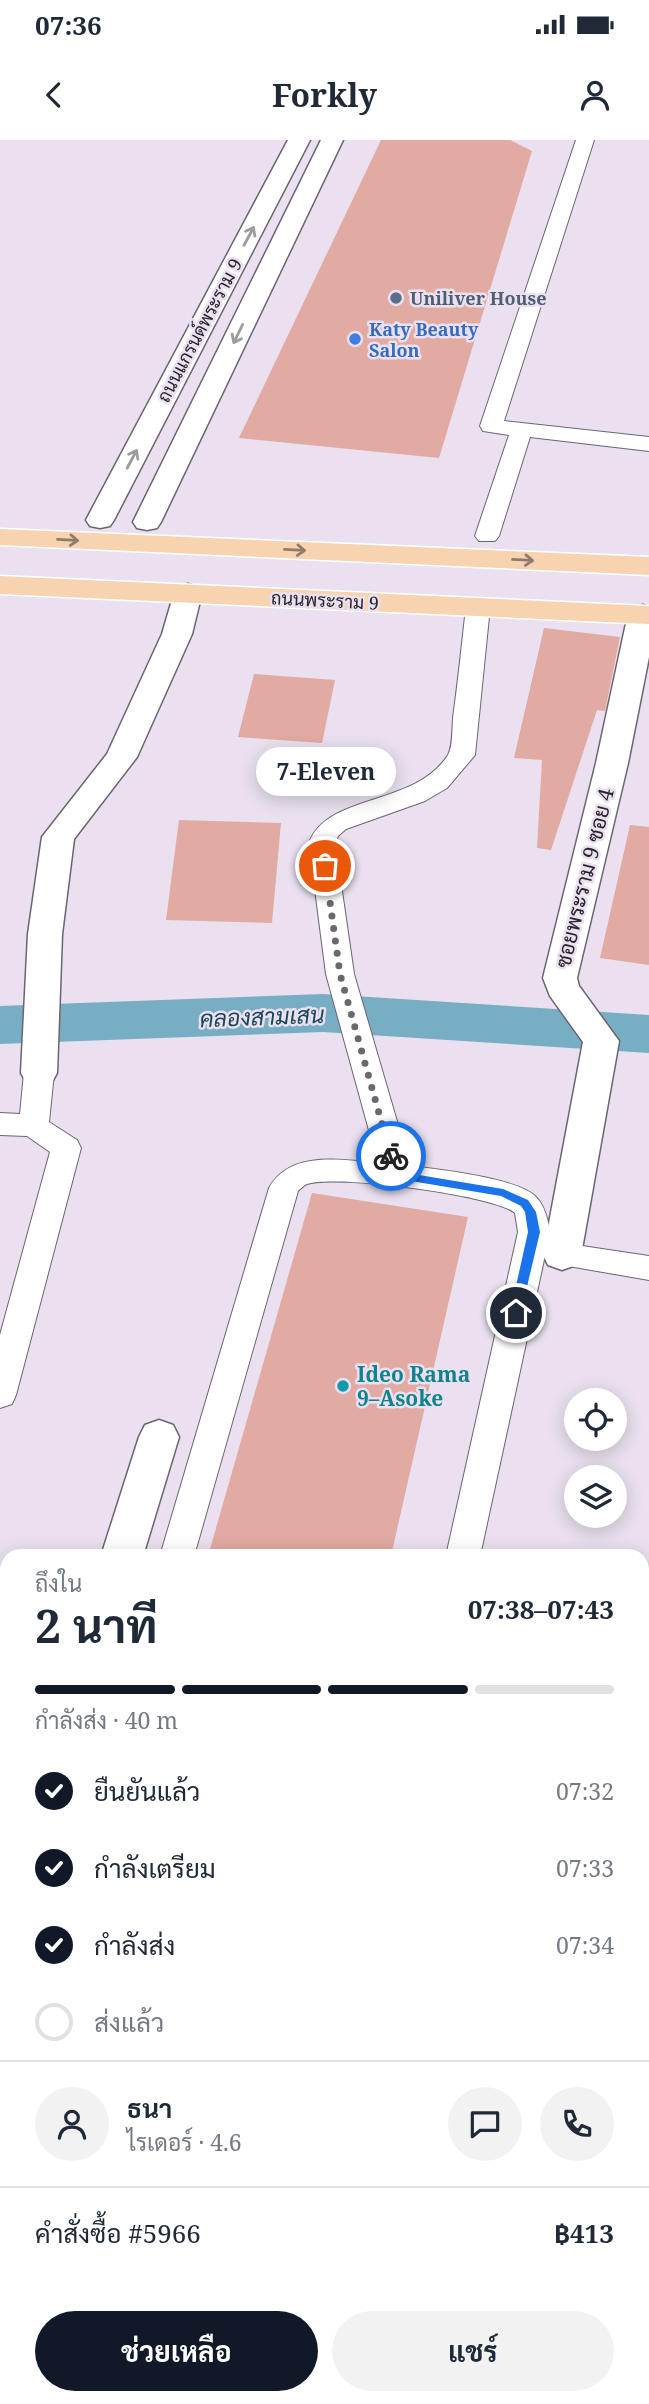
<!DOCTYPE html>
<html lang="th">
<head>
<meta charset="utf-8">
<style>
	:root { --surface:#fff; --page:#f2f2f3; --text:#1f2937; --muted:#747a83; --line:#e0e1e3; --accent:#111827 }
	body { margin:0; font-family:"Noto Serif",Sarabun,serif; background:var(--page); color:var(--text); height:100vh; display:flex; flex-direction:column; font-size:26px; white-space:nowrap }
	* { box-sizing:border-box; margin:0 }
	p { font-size:23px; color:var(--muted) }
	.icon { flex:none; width:38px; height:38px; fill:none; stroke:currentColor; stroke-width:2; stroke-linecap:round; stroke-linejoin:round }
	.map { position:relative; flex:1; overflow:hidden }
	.side { position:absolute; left:0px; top:1409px; width:649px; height:856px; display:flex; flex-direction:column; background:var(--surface); border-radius:21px 21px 0 0; box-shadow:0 4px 18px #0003 }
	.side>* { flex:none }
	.fabs { position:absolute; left:564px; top:1248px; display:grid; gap:14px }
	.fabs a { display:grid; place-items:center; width:63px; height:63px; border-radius:50%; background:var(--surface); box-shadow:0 4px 18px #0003; font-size:35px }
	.pin { position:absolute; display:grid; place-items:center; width:60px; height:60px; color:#fff; margin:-30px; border:4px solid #fff; border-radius:50%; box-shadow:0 2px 7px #0007 }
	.courier { position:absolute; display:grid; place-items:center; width:70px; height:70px; margin:-35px; border:5px solid #1a73e8; border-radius:50%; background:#fff; color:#222; box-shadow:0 2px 9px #0007 }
	.bubble { position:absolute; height:49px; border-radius:24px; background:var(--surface); box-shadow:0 4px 18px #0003; font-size:23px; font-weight:700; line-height:49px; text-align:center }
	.summary em { font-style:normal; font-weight:700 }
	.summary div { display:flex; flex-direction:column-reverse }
	.summary { display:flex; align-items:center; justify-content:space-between; height:119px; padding:0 35px }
	h1 { font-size:46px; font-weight:700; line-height:52px }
	.bar { display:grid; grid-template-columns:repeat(4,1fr); gap:10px 7px; align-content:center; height:84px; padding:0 35px }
	.bar i { height:9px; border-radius:5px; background:var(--line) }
	.bar .current { background:var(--accent) }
	.bar p { grid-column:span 4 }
	.line { display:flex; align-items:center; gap:18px; padding:0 35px; border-top:2px solid var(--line) }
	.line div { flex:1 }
	.round { display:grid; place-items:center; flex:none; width:74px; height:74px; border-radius:37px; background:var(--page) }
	ol { padding:0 35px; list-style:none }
	li { display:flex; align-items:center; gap:21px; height:77px }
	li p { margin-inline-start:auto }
	li .icon { padding:7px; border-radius:50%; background:var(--accent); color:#fff; stroke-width:4 }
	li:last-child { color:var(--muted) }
	li i { width:38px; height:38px; border:4px solid var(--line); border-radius:50% }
	.action { display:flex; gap:14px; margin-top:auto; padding:14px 35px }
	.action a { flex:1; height:80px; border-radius:42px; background:var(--accent); color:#fff; font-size:28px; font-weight:700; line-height:80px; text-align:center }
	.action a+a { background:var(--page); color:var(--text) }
	.status { display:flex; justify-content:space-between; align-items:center; height:49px; padding:0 35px; background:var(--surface); direction:ltr }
	.status svg { height:19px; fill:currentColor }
	header { display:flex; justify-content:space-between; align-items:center; height:91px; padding:0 35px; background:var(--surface); font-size:32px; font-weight:700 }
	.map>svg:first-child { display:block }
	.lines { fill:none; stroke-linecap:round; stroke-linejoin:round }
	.canal { fill:#77aec4; fill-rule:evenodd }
	.building { fill:#e1aaa2 }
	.service-casing { stroke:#6c6470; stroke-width:2 }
	.minor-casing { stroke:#6c6470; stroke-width:3 }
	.primary-casing { stroke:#fff; stroke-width:3 }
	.service { fill:#fff; fill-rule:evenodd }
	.minor { fill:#fff; fill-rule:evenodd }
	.primary { fill:#f7d3af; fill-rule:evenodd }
	.oneway { stroke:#9e9c9f }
	.oneway2 { stroke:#907c6c }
	.route { fill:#1a73e8 }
	.done { stroke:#6c666f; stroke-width:7; stroke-dasharray:0 12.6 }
	.service-dot { fill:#5c6f8a; stroke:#eae0ef; stroke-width:2.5 }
	.shop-dot { fill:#3f7fe0; stroke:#eae0ef; stroke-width:2.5 }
	.culture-dot { fill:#0f9aa8; stroke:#eae0ef; stroke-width:2.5 }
	.labels { text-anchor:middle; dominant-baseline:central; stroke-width:5; stroke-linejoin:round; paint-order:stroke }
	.far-service-label { font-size:18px; font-weight:bold; fill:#4e5e75; stroke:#eae0ef; text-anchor:start }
	.far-shop-label { font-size:18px; font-weight:bold; fill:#366cbe; stroke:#eae0ef; text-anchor:start }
	.far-street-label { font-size:18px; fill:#28242a; stroke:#eae0ef }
	.street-label { font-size:21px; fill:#28242a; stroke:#eae0ef }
	.culture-label { font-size:21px; font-weight:bold; fill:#0d838f; stroke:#eae0ef; text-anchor:start }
	.water-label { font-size:23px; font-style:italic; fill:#184758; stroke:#eae0ef }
</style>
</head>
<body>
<div class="status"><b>07:36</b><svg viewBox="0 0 49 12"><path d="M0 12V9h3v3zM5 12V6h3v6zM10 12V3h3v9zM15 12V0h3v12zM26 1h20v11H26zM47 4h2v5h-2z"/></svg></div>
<header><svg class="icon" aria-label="back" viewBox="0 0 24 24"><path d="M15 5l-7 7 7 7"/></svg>Forkly<svg class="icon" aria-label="person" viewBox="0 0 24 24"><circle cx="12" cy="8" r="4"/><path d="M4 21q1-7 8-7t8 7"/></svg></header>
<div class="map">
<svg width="649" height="2264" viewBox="0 0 649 2264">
	<rect width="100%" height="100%" fill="#eae0ef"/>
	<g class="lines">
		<polygon class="canal" points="323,854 649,875 649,913 323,892 0,904 0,866"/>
	</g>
	<g class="building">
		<polygon points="381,0 510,0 532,11 439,318 239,298"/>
		<polygon points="544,488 620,497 605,571 597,570 551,710 537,708 542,620 514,618"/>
		<polygon points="254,534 335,540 322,603 238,597"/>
		<polygon points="179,680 281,683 272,783 166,780"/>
		<polygon points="630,685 649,687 649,825 600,818"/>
		<polygon points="312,1053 468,1077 391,1416 208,1416"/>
	</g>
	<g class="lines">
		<defs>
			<g id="service">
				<polygon points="576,0 594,0 504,281 649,297 649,311 530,297 499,396 495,401 479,401 475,396 509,295 483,291 480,286"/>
				<path d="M 478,460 L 486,462 L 490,467 L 475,615 L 447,648 L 425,661 L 346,689 L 338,696 L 335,703 L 354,834 L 410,1026 C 436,1029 519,1038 536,1057 C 545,1066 548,1080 550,1092 L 480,1416 L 446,1416 L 518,1092 L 515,1073 C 495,1055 333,1034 307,1044 C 304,1045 300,1049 298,1051 L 194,1416 L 160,1416 L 269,1048 C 290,1010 341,1020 378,1023 L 326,834 L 309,703 C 327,653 415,667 448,615 C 453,606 452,589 453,578 C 458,541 462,504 466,467 L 470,462 Z"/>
				<polygon points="39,923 49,926 54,933 49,982 77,1000 81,1008 16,1255 12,1264 0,1268 0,1195 50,1012 27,996 0,995 0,973 20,974 24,933 29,926"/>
				<polygon points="562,1103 649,1116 649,1140 551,1123 546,1115 551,1107"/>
				<polygon points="7,1980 7,2043 0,2046 0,1983"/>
				<polygon points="0,2236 7,2237 7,2258 47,2258 49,2264 0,2264"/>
				<polygon points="258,2258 302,2258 300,2264 256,2264"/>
			</g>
			<g id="minor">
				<polygon points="288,0 310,0 114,380 110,386 100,388 90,386 86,380"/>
				<polygon points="321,0 343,0 161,382 157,388 147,390 137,388 133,382"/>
				<polygon points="188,444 198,447 202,453 192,494 137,617 74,699 62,794 57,933 52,942 39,946 26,942 21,933 28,794 42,697 107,614 162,494 174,453 178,447"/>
				<polygon points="643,465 649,467 649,517 628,623 577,838 579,846 619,901 581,1115 576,1125 562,1130 548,1125 543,1115 583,902 550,856 543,838 596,623 628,474 633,468"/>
				<polygon points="159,1280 173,1285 179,1297 143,1416 101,1416 139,1297 145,1285"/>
				<polygon points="7,1762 7,1827 0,1830 0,1765"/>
			</g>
			<g id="primary">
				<polygon points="0,389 649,417 649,435 0,405"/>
				<polygon points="0,436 649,466 649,484 0,454"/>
			</g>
		</defs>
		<use href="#service" class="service-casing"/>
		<use href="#minor" class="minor-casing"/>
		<use href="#primary" class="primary-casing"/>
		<use href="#service" class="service"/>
		<use href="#minor" class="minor"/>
		<use href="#primary" class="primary"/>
	</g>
	<defs><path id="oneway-shaft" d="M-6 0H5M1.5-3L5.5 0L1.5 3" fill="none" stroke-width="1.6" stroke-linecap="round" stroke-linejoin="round" transform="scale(1.75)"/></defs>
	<g class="oneway">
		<use href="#oneway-shaft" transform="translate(249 96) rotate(-62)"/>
		<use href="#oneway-shaft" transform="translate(238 194) rotate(116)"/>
		<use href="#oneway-shaft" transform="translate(132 319) rotate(-62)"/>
	</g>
	<g class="oneway2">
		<use href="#oneway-shaft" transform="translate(68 400) rotate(3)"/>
		<use href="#oneway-shaft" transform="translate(295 410) rotate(3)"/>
		<use href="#oneway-shaft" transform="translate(523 420) rotate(3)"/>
	</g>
	<polygon class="route" points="391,1012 397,1016 401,1032 503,1049 528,1060 536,1072 540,1092 520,1176 516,1177 510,1173 528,1092 525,1072 521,1066 501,1056 393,1038 386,1016"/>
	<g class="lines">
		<polyline class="done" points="325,726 340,834 391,1016"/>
	</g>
	<circle class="service-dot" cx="396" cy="158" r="7"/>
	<circle class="shop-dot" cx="355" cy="199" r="7"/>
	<circle class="culture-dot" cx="343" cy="1246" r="7"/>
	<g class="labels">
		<g class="far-service-label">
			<text x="410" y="158">Uniliver House</text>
		</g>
		<g class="far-shop-label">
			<text x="369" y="189">Katy Beauty<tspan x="369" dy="21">Salon</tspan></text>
		</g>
		<g class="far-street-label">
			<text transform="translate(199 190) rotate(-62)">ถนนแกรนด์พระราม 9</text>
			<text transform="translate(325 460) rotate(3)">ถนนพระราม 9</text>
		</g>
		<g class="street-label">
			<text transform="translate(584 738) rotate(-76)">ซอยพระราม 9 ซอย 4</text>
		</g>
		<g class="culture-label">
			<text x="357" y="1234">Ideo Rama<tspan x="357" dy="24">9–Asoke</tspan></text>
		</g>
		<g class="water-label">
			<text transform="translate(262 876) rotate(-2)">คลองสามเสน</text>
		</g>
	</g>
</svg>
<div class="fabs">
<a><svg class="icon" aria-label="locate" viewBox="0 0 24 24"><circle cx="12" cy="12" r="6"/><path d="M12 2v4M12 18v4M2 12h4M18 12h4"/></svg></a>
<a><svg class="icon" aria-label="layers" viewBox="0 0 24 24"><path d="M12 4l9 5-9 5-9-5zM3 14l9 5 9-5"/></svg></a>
</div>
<div class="pin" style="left:325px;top:726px;background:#ea580c"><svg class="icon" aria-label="bag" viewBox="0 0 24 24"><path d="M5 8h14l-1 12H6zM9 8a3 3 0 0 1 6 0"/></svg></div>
<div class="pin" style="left:516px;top:1173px;background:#1f2937"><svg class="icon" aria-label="home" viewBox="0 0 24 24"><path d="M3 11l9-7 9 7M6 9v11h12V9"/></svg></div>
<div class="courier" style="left:391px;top:1016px"><svg class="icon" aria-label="bike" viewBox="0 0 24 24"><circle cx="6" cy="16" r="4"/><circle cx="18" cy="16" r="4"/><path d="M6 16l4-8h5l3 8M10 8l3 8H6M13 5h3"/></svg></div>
<div class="bubble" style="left:256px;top:607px;width:140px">7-Eleven</div>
<section class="side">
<div class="summary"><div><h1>2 นาที</h1><p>ถึงใน</p></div><em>07:38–07:43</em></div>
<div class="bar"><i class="current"></i><i class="current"></i><i class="current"></i><i></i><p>กำลังส่ง · 40 m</p></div>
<ol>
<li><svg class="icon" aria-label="check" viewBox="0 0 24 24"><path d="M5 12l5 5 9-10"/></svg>ยืนยันแล้ว<p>07:32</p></li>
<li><svg class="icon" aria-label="check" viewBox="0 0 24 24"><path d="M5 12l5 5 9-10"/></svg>กำลังเตรียม<p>07:33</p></li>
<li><svg class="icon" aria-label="check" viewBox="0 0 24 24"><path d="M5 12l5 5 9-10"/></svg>กำลังส่ง<p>07:34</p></li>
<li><i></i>ส่งแล้ว</li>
</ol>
<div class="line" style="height:126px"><a class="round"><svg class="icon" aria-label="person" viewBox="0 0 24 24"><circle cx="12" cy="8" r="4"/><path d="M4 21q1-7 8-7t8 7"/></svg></a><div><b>ธนา</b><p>ไรเดอร์ · 4.6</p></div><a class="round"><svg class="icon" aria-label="chat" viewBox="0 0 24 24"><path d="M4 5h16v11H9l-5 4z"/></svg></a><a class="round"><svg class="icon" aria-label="phone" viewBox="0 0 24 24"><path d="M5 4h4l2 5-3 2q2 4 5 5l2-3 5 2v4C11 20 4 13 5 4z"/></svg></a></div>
<div class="line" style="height:91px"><div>คำสั่งซื้อ #5966</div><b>฿413</b></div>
<div class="action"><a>ช่วยเหลือ</a><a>แชร์</a></div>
</section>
</div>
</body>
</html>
